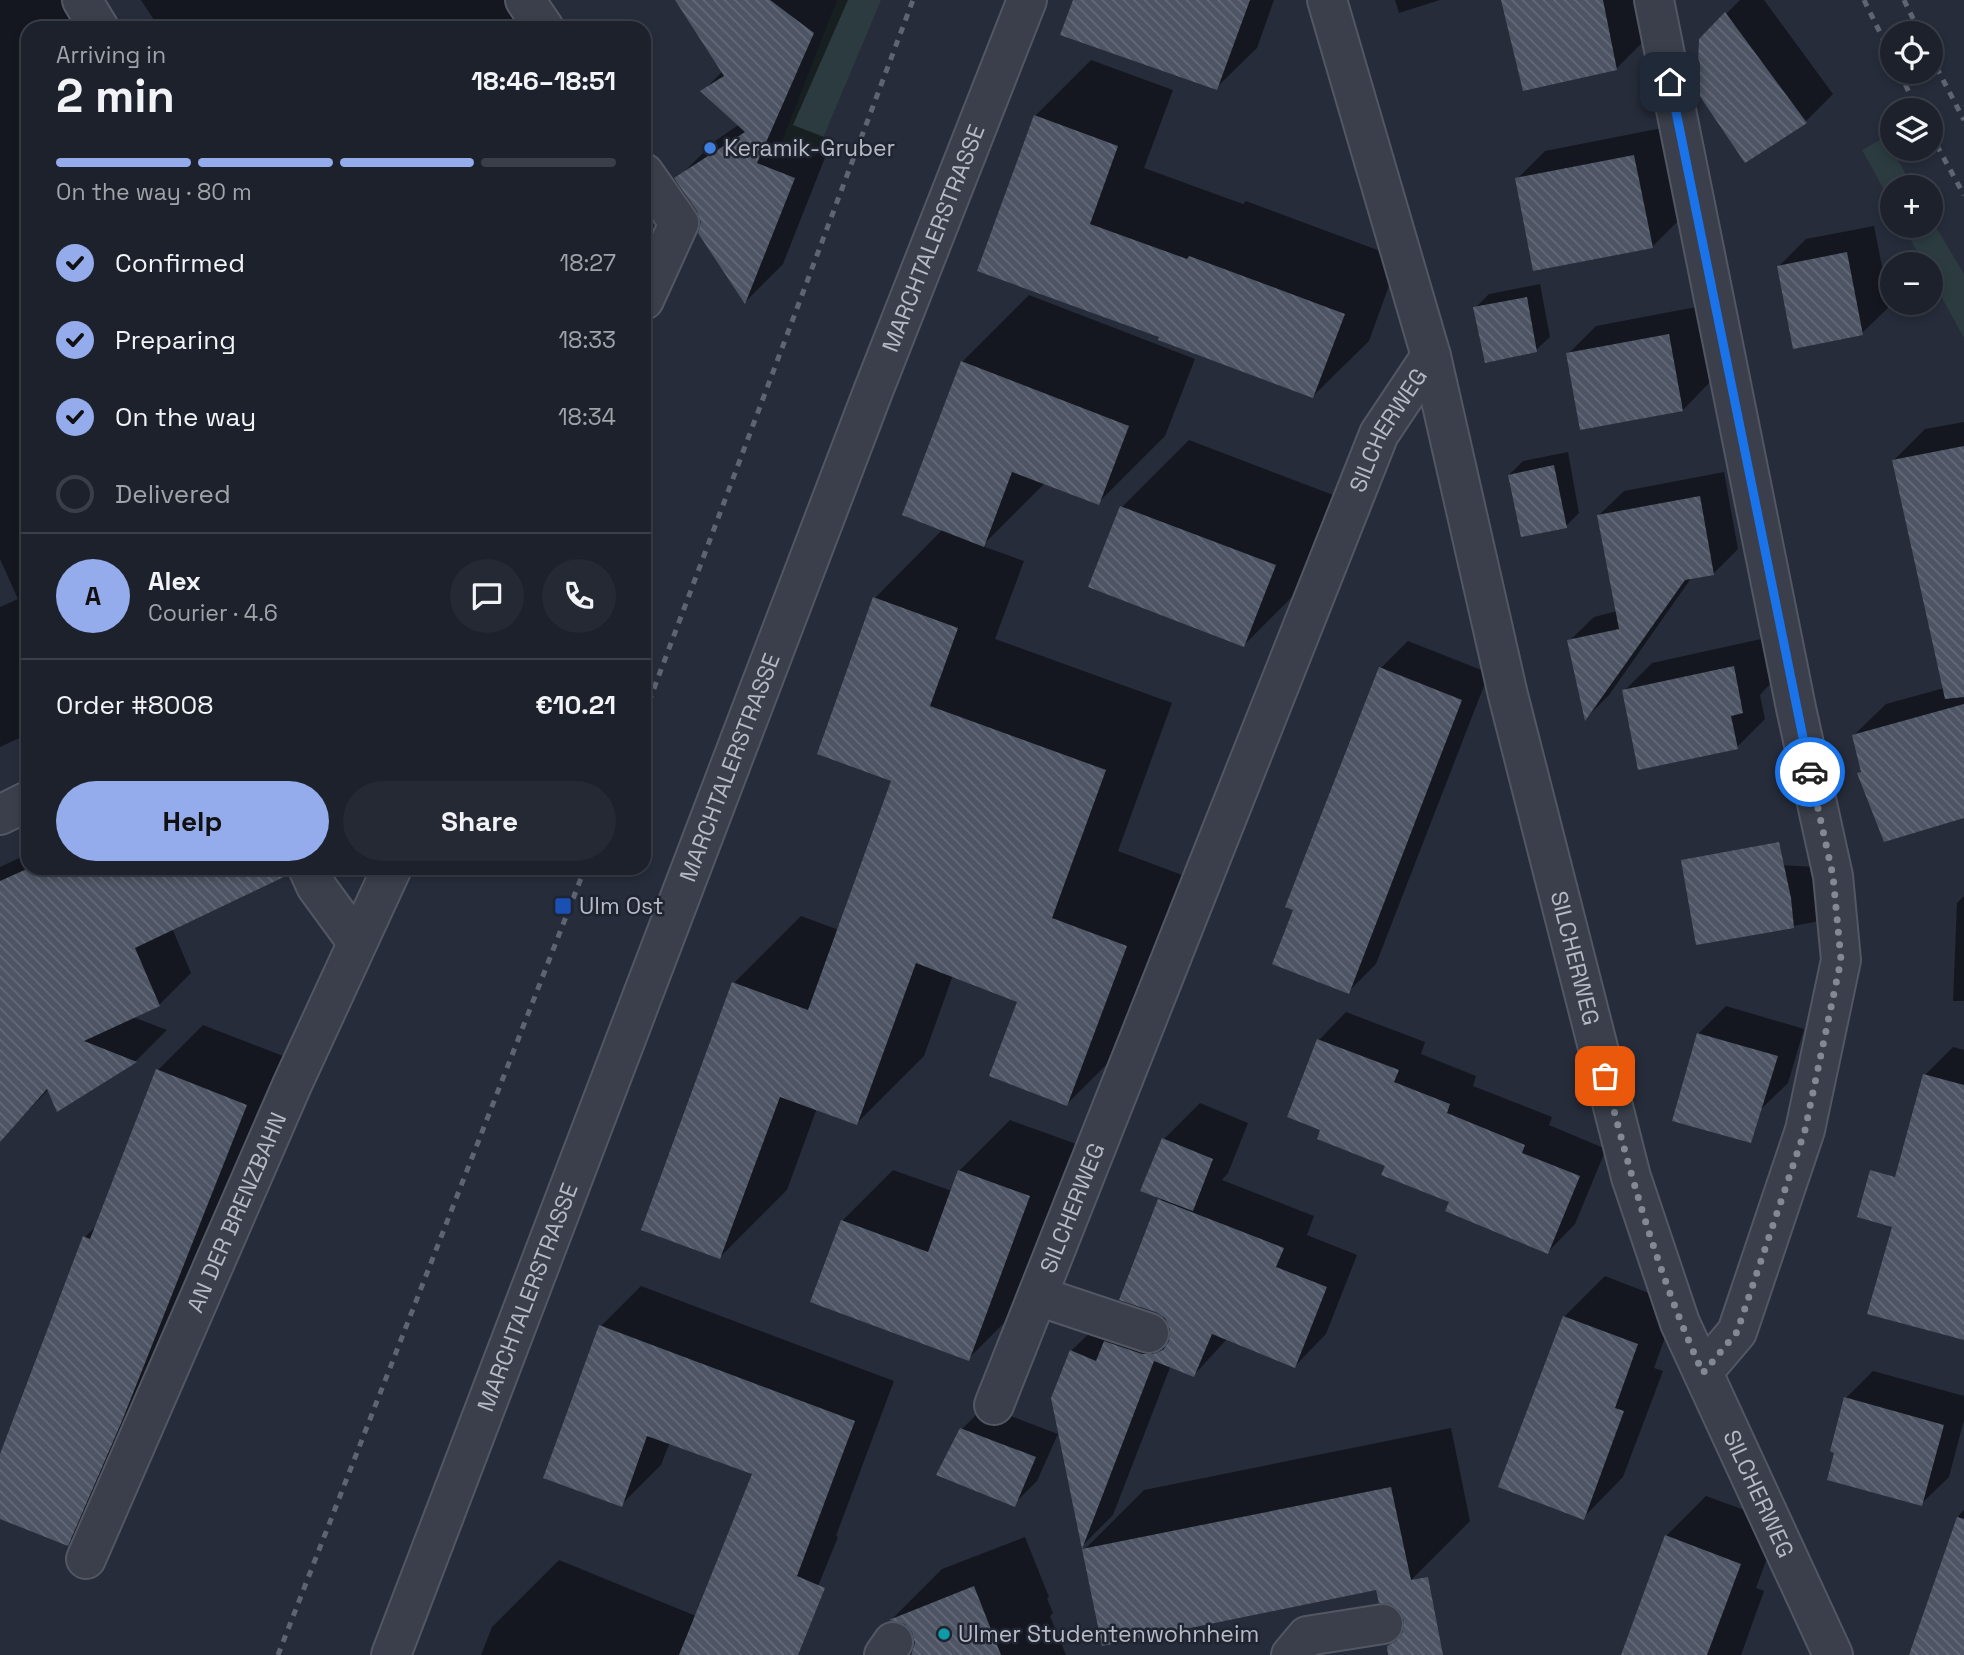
<!DOCTYPE html>
<html lang="en">
<head>
<meta charset="utf-8">
<style>
	:root { --surface:#1c212c; --page:#252934; --text:#f1f3f6; --muted:#a0a3a9; --line:#3a3e48; --accent:#94abec }
	body { margin:0; font-family:"Space Grotesk",sans-serif; background:var(--page); color:var(--text); height:100vh; display:flex; flex-direction:column; font-size:26px; white-space:nowrap }
	* { box-sizing:border-box; margin:0 }
	p { font-size:23px; color:var(--muted) }
	.icon { flex:none; width:38px; height:38px; fill:none; stroke:currentColor; stroke-width:2; stroke-linecap:round; stroke-linejoin:round }
	.map { position:relative; flex:1; overflow:hidden }
	.panel { position:absolute; left:21px; top:21px; width:630px; height:854px; display:flex; flex-direction:column; background:var(--surface); border-radius:21px; box-shadow:0 4px 10px #0003,0 0 0 2px var(--line) }
	.panel>* { flex:none }
	.fabs { position:absolute; left:1880px; top:21px; display:grid; gap:14px }
	.fabs a { display:grid; place-items:center; width:63px; height:63px; border-radius:50%; background:var(--surface); box-shadow:0 4px 10px #0003,0 0 0 2px var(--line); font-size:35px }
	.pin { position:absolute; display:grid; place-items:center; width:60px; height:60px; color:#fff; margin:-30px; border-radius:14px; box-shadow:0 4px 10px #0006 }
	.courier { position:absolute; display:grid; place-items:center; width:70px; height:70px; margin:-35px; border:5px solid #1a73e8; border-radius:50%; background:#fff; color:#222; box-shadow:0 2px 9px #0007 }
	.overview em { font-style:normal; font-weight:600 }
	.overview div { display:flex; flex-direction:column-reverse }
	.overview { display:flex; align-items:center; justify-content:space-between; height:119px; padding:0 35px }
	h1 { font-size:46px; font-weight:600; line-height:52px }
	.bar { display:grid; grid-template-columns:repeat(4,1fr); gap:10px 7px; align-content:center; height:84px; padding:0 35px }
	.bar i { height:9px; border-radius:5px; background:var(--line) }
	.bar .on { background:var(--accent) }
	.bar p { grid-column:span 4 }
	.line { display:flex; align-items:center; gap:18px; padding:0 35px; border-top:2px solid var(--line) }
	.line div { flex:1 }
	.round { display:grid; place-items:center; flex:none; width:74px; height:74px; border-radius:37px; background:var(--page) }
	ol { padding:0 35px; list-style:none }
	li { display:flex; align-items:center; gap:21px; height:77px }
	li p { margin-inline-start:auto }
	li .icon { padding:7px; border-radius:50%; background:var(--accent); color:#111; stroke-width:4 }
	li:last-child { color:var(--muted) }
	li i { width:38px; height:38px; border:4px solid var(--line); border-radius:50% }
	.primary-button { display:flex; gap:14px; margin-top:auto; padding:14px 35px }
	.primary-button a { flex:1; height:80px; border-radius:42px; background:var(--accent); color:#111; font-size:28px; font-weight:600; line-height:80px; text-align:center }
	.primary-button a+a { background:var(--page); color:var(--text) }
	.map>svg:first-child { display:block }
	.green { fill:#2b3b3f }
	.shadow { fill:#0007 }
	.building { fill:url(#building-back-hatch) }
	.lines { fill:none; stroke-linecap:round; stroke-linejoin:round }
	.minor-casing { stroke:#525763; stroke-width:42 }
	.minor { stroke:#3a3f4b; stroke-width:38 }
	.rail { stroke:#5e6473; stroke-width:5; stroke-dasharray:7 7; stroke-linecap:butt }
	.done { stroke:#838895; stroke-width:7; stroke-dasharray:0 12.6 }
	.route { stroke:#1a73e8; stroke-width:9 }
	.shop-dot { fill:#3f7fe0; stroke:#1f2430; stroke-width:2.5 }
	.transit-dot { fill:#1a4fb4; stroke:#1f2430; stroke-width:2.5 }
	.culture-dot { fill:#0f9aa8; stroke:#1f2430; stroke-width:2.5 }
	.labels { text-anchor:middle; dominant-baseline:central; stroke-width:5; stroke-linejoin:round; paint-order:stroke }
	.poi-label { font-size:23px; fill:#b5bac6; stroke:#1f2430; text-anchor:start }
	.street-label { font-size:23px; fill:#b5bac6; stroke:#1f2430 }
</style>
</head>
<body>
<div class="map">
<svg width="1964" height="1655" viewBox="0 0 1964 1655">
	<defs>
		<pattern id="building-back-hatch" width="6" height="6" patternUnits="userSpaceOnUse" patternTransform="scale(1.75)"><rect width="6" height="6" fill="#4d5463"/><path d="M-1 5l2 2M0 0l6 6M5-1l2 2" fill="none" stroke="#646a78"/></pattern>
	</defs>
	<rect width="100%" height="100%" fill="#262c3a"/>
	<g class="green">
		<polygon points="837,0 881,0 815,157 781,144"/>
		<polygon points="1885,137 1913,187 1892,187 1892,204 1862,150"/>
		<polygon points="1930,217 1964,274 1964,338 1930,276 1930,264 1924,264 1903,226 1930,226"/>
	</g>
	<g class="shadow">
		<polygon points="0,0 90,0 108,28 28,28 28,734 0,747 0,607 18,599 0,559"/>
		<polygon points="141,0 512,0 530,28 159,28"/>
		<polygon points="677,0 848,0 793,125 832,140 783,264 746,301 703,222 699,210 677,179 715,141 740,124 703,91 723,71"/>
		<polygon points="1075,0 1274,0 1257,48 1216,88"/>
		<polygon points="1395,0 1440,0 1399,13"/>
		<polygon points="1503,0 1661,0 1665,20 1617,68"/>
		<polygon points="1740,0 1764,0 1833,94 1806,121 1746,160 1701,39"/>
		<polygon points="1091,60 1173,90 1144,168 1243,204 1246,201 1399,258 1369,341 1313,396 1161,336 979,270 1035,116"/>
		<polygon points="1662,128 1680,219 1652,247 1517,179 1545,151"/>
		<polygon points="644,201 655,217 644,243"/>
		<polygon points="1874,226 1890,306 1862,333 1778,267 1806,239"/>
		<polygon points="1540,284 1550,337 1536,350 1475,308 1489,294"/>
		<polygon points="1029,295 1195,359 1165,436 1098,503 1045,483 982,546 1024,561 995,639 1172,703 1118,851 1193,879 1134,1037 1067,1104 1019,1001 953,975 924,1056 857,1123 817,1108 787,1190 720,1257 734,983 801,916 839,930 894,780 875,598 943,529 962,362"/>
		<polygon points="1696,307 1710,382 1683,410 1568,354 1596,326"/>
		<polygon points="1964,422 1964,817 1859,773 1862,770 1854,735 1886,704 1944,688 1894,460 1925,429"/>
		<polygon points="1189,440 1341,498 1311,578 1244,645 1122,507"/>
		<polygon points="1568,452 1579,513 1566,526 1509,475 1523,461"/>
		<polygon points="1724,472 1738,549 1714,573 1692,577 1609,695 1586,718 1569,641 1594,617 1617,611 1599,515 1624,491"/>
		<polygon points="1761,639 1770,684 1760,695 1765,719 1737,747 1624,691 1652,663"/>
		<polygon points="1408,641 1489,673 1376,964 1348,992 1381,668"/>
		<polygon points="28,854 28,868 292,868 286,874 172,928 191,973 159,1005 133,1017 167,1030 136,1061 58,1110 49,1089 0,1140 0,867"/>
		<polygon points="1716,862 1840,868 1842,894 1815,922 1698,943"/>
		<polygon points="1964,896 1964,1001 1953,1001 1957,903"/>
		<polygon points="1726,1006 1804,1029 1788,1083 1760,1110 1698,1034"/>
		<polygon points="1346,1012 1425,1042 1421,1054 1476,1076 1473,1086 1552,1117 1549,1125 1606,1149 1575,1224 1548,1252 1451,1201 1322,1129 1289,1116 1319,1040"/>
		<polygon points="203,1025 291,1059 113,1498 67,1544 0,1517 0,1458 85,1237 98,1224 158,1070"/>
		<polygon points="1953,1047 1964,1050 1964,1166 1925,1075"/>
		<polygon points="1200,1103 1248,1123 1228,1173 1222,1180 1314,1216 1307,1235 1357,1255 1326,1334 1295,1366 1227,1339 1194,1375 1171,1365 1113,1515 1083,1545 1071,1351 1103,1320 1137,1310 1171,1321 1157,1311 1122,1299 1162,1198 1164,1139"/>
		<polygon points="1010,1120 1079,1145 1019,1308 968,1359 842,1221 893,1170 952,1191 959,1171"/>
		<polygon points="1605,1276 1677,1304 1654,1368 1663,1371 1623,1477 1583,1518 1501,1486 1565,1316"/>
		<polygon points="641,1286 894,1381 836,1536 838,1537 790,1655 481,1655 492,1627 559,1560 696,1616 754,1473 670,1442 661,1465 621,1505 601,1326"/>
		<polygon points="1873,1371 1964,1396 1964,1420 1949,1477 1921,1504 1837,1451 1846,1398"/>
		<polygon points="985,1406 1058,1434 1037,1481 1014,1504 939,1474 962,1429"/>
		<polygon points="1451,1428 1470,1521 1410,1581 1084,1550 1144,1490"/>
		<polygon points="1706,1496 1780,1523 1756,1588 1764,1591 1741,1655 1622,1655 1666,1536"/>
		<polygon points="1964,1510 1964,1655 1911,1655 1959,1515"/>
		<polygon points="1025,1537 1049,1597 1047,1598 1053,1613 1050,1616 1066,1655 903,1655 913,1651 916,1645 915,1633 906,1622 892,1619 942,1569"/>
	</g>
	<g class="building">
		<polygon points="675,0 770,0 814,33 757,163 795,178 745,304 698,233 701,222 697,211 674,178 745,132 700,91 724,76"/>
		<polygon points="1073,0 1250,0 1217,90 1060,35"/>
		<polygon points="1501,0 1603,0 1617,70 1523,91"/>
		<polygon points="1725,12 1807,123 1745,163 1697,92 1699,39"/>
		<polygon points="1034,115 1118,146 1090,224 1187,259 1189,256 1345,314 1313,398 1158,340 1159,337 977,271"/>
		<polygon points="1634,155 1653,248 1533,271 1515,178"/>
		<polygon points="1847,252 1863,335 1793,349 1777,266"/>
		<polygon points="1527,297 1537,352 1485,363 1473,307"/>
		<polygon points="1669,334 1683,411 1580,430 1566,353"/>
		<polygon points="961,361 1129,426 1099,505 1012,472 984,547 902,515"/>
		<polygon points="1964,446 1964,697 1945,699 1892,460"/>
		<polygon points="1554,465 1567,528 1521,537 1508,475"/>
		<polygon points="1700,496 1714,575 1685,580 1585,721 1567,640 1619,629 1597,515"/>
		<polygon points="1120,506 1276,565 1244,647 1088,587"/>
		<polygon points="873,597 958,628 930,706 1106,770 1052,918 1127,946 1067,1106 989,1076 1017,1002 916,963 857,1125 780,1097 720,1259 641,1230 732,982 808,1010 891,781 817,754"/>
		<polygon points="1734,666 1743,713 1731,716 1738,749 1638,770 1622,690"/>
		<polygon points="1379,667 1462,700 1349,994 1272,964 1293,910 1285,907"/>
		<polygon points="1964,704 1964,818 1884,842 1857,773 1861,772 1852,735"/>
		<polygon points="1779,842 1791,898 1794,928 1696,945 1681,860"/>
		<polygon points="29,868 287,868 288,875 135,948 160,1006 84,1041 137,1062 57,1112 47,1089 0,1142 0,881"/>
		<polygon points="1697,1033 1778,1056 1751,1143 1672,1121"/>
		<polygon points="1317,1039 1399,1070 1394,1082 1450,1104 1447,1113 1525,1145 1522,1153 1580,1176 1548,1254 1445,1211 1449,1202 1381,1175 1385,1166 1317,1139 1320,1130 1287,1117"/>
		<polygon points="156,1069 247,1105 122,1421 68,1546 0,1519 0,1454 83,1236 90,1239"/>
		<polygon points="1923,1074 1964,1085 1964,1340 1867,1314 1892,1227 1857,1217 1870,1170 1895,1177"/>
		<polygon points="1162,1138 1213,1159 1193,1211 1140,1191"/>
		<polygon points="958,1170 1030,1196 969,1361 810,1302 841,1220 928,1252"/>
		<polygon points="1158,1199 1284,1248 1276,1267 1327,1287 1295,1368 1212,1334 1194,1377 1154,1361 1082,1549 1051,1398 1070,1350 1096,1361 1104,1341 1142,1354 1153,1354 1163,1350 1169,1341 1170,1329 1165,1318 1156,1312 1119,1300"/>
		<polygon points="1563,1316 1638,1344 1615,1408 1624,1411 1584,1520 1498,1487"/>
		<polygon points="599,1325 855,1421 797,1576 825,1588 798,1655 679,1655 752,1474 647,1436 622,1507 543,1478"/>
		<polygon points="1844,1397 1944,1425 1922,1506 1827,1480 1834,1453 1830,1451"/>
		<polygon points="960,1428 1036,1457 1015,1507 936,1475"/>
		<polygon points="1391,1487 1411,1580 1428,1577 1443,1655 1388,1655 1387,1646 1396,1641 1403,1632 1404,1620 1400,1611 1391,1604 1379,1603 1376,1590 1102,1646 1082,1549"/>
		<polygon points="1957,1517 1964,1519 1964,1655 1909,1655"/>
		<polygon points="1665,1535 1741,1564 1707,1655 1621,1655"/>
		<polygon points="974,1586 1001,1655 911,1655 915,1643 912,1632 905,1624 889,1620"/>
	</g>
	<g class="lines">
		<defs>
			<g id="minor">
				<polyline points="82,0 99,28"/>
				<polyline points="525,0 544,28"/>
				<path id="s1" d="M 1327,0 L 1431,356 L 1508,695 L 1631,1177 L 1680,1323 L 1833,1655"/>
				<polyline points="1654,0 1796,708 1833,876 1841,960 1805,1130 1737,1332 1703,1372"/>
				<polyline points="644,173 679,223 644,300"/>
				<polyline points="0,815 28,801"/>
				<polyline points="308,868 316,886 357,942"/>
				<polyline points="1038,1296 1149,1333"/>
				<path id="s2" d="M 994,1405 L 1379,434 L 1431,356"/>
				<path id="s3" d="M 86,1559 L 292,1085 L 392,868"/>
				<path id="s4" d="M 391,1655 L 872,394 L 1027,0"/>
				<polyline points="884,1655 893,1642"/>
				<polyline points="1291,1655 1307,1636 1383,1624"/>
			</g>
		</defs>
		<use href="#minor" class="minor-casing"/>
		<use href="#minor" class="minor"/>
		<g class="rail">
			<polyline points="1864,0 1892,57"/>
			<polyline points="1904,0 1920,33"/>
			<polyline points="1930,55 1964,120"/>
			<polyline points="1899,72 1918,110"/>
			<polyline points="1930,133 1964,195"/>
			<polyline points="644,715 913,0"/>
			<polyline points="278,1655 585,868"/>
		</g>
	</g>
	<g class="lines">
		<path class="done" d="M 1605,1076 C 1631,1177 1659,1278 1703,1373 L 1737,1332 L 1805,1130 L 1841,960 L 1833,876 L 1810,772"/>
		<polyline class="route" points="1670,82 1810,772"/>
	</g>
	<circle class="shop-dot" cx="710" cy="148" r="7"/>
	<rect class="transit-dot" x="554" y="897" width="18" height="18" rx="3.5"/>
	<circle class="culture-dot" cx="944" cy="1634" r="7"/>
	<g class="labels">
		<g class="poi-label">
			<text x="724" y="148">Keramik-Gruber</text>
			<text x="579" y="906">Ulm Ost</text>
			<text x="958" y="1634">Ulmer Studentenwohnheim</text>
		</g>
		<g class="street-label">
			<text stroke="none"><textPath href="#s4" startOffset="1517">MARCHTALERSTRASSE</textPath></text>
			<text stroke="none"><textPath href="#s2" startOffset="1052">SILCHERWEG</textPath></text>
			<text stroke="none"><textPath href="#s4" startOffset="950">MARCHTALERSTRASSE</textPath></text>
			<text stroke="none"><textPath href="#s1" startOffset="990">SILCHERWEG</textPath></text>
			<text stroke="none"><textPath href="#s2" startOffset="212">SILCHERWEG</textPath></text>
			<text stroke="none"><textPath href="#s3" startOffset="378">AN DER BRENZBAHN</textPath></text>
			<text stroke="none"><textPath href="#s4" startOffset="383">MARCHTALERSTRASSE</textPath></text>
			<text stroke="none"><textPath href="#s1" startOffset="1558">SILCHERWEG</textPath></text>
		</g>
	</g>
</svg>
<div class="fabs">
<a><svg class="icon" aria-label="locate" viewBox="0 0 24 24"><circle cx="12" cy="12" r="6"/><path d="M12 2v4M12 18v4M2 12h4M18 12h4"/></svg></a>
<a><svg class="icon" aria-label="layers" viewBox="0 0 24 24"><path d="M12 4l9 5-9 5-9-5zM3 14l9 5 9-5"/></svg></a>
<a>+</a>
<a>−</a>
</div>
<div class="pin" style="left:1605px;top:1076px;background:#ea580c"><svg class="icon" aria-label="bag" viewBox="0 0 24 24"><path d="M5 8h14l-1 12H6zM9 8a3 3 0 0 1 6 0"/></svg></div>
<div class="pin" style="left:1670px;top:82px;background:#1f2937"><svg class="icon" aria-label="home" viewBox="0 0 24 24"><path d="M3 11l9-7 9 7M6 9v11h12V9"/></svg></div>
<div class="courier" style="left:1810px;top:772px"><svg class="icon" aria-label="car" viewBox="0 0 24 24"><path d="M5 17H2v-5l4-1 3-4h7l3 4 3 1v5h-3M9 17h6M6 11h13"/><circle cx="7" cy="17" r="2"/><circle cx="17" cy="17" r="2"/></svg></div>
<section class="panel">
<div class="overview"><div><h1>2 min</h1><p>Arriving in</p></div><em>18:46–18:51</em></div>
<div class="bar"><i class="on"></i><i class="on"></i><i class="on"></i><i></i><p>On the way · 80 m</p></div>
<ol>
<li><svg class="icon" aria-label="check" viewBox="0 0 24 24"><path d="M5 12l5 5 9-10"/></svg>Confirmed<p>18:27</p></li>
<li><svg class="icon" aria-label="check" viewBox="0 0 24 24"><path d="M5 12l5 5 9-10"/></svg>Preparing<p>18:33</p></li>
<li><svg class="icon" aria-label="check" viewBox="0 0 24 24"><path d="M5 12l5 5 9-10"/></svg>On the way<p>18:34</p></li>
<li><i></i>Delivered</li>
</ol>
<div class="line" style="height:126px"><b class="round" style="background:var(--accent);color:#111">A</b><div><b>Alex</b><p>Courier · 4.6</p></div><a class="round"><svg class="icon" aria-label="chat" viewBox="0 0 24 24"><path d="M4 5h16v11H9l-5 4z"/></svg></a><a class="round"><svg class="icon" aria-label="phone" viewBox="0 0 24 24"><path d="M5 4h4l2 5-3 2q2 4 5 5l2-3 5 2v4C11 20 4 13 5 4z"/></svg></a></div>
<div class="line" style="height:91px"><div>Order #8008</div><b>€10.21</b></div>
<div class="primary-button"><a>Help</a><a>Share</a></div>
</section>
</div>
</body>
</html>
